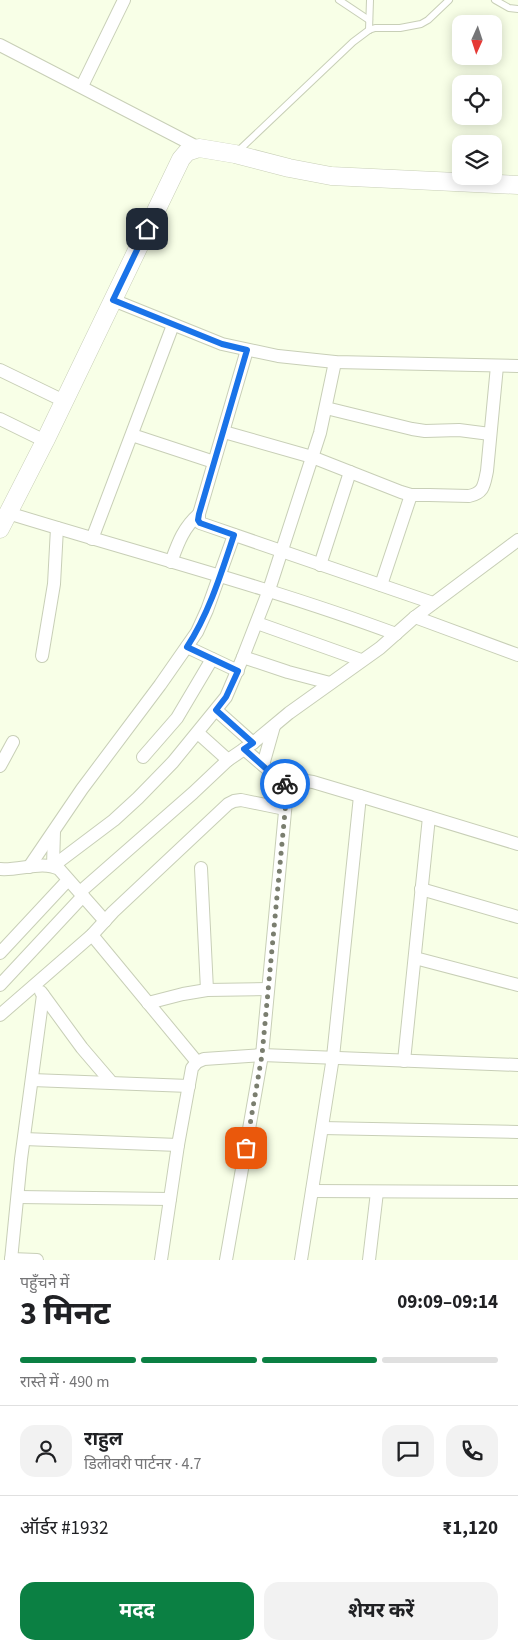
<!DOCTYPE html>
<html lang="hi">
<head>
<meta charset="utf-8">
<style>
	:root { --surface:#fff; --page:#f2f2f2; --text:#202124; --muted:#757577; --line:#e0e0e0; --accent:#0b8043 }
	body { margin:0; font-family:"Source Sans 3","Noto Sans Devanagari",sans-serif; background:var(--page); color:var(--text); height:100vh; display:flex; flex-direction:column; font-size:19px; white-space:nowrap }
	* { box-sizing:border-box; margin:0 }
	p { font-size:16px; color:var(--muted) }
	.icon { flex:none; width:28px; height:28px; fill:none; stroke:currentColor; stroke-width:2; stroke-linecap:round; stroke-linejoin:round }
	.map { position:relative; height:1260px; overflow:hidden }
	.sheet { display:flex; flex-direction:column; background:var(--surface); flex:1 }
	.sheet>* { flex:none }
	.needle { width:32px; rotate:183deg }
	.controls { position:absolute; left:452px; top:15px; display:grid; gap:10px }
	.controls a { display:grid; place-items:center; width:50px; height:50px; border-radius:10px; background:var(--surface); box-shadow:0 2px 12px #0003; font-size:25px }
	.pin { position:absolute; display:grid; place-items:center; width:42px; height:42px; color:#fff; margin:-21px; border-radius:10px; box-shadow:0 2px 8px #0006 }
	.courier { position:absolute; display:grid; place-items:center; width:50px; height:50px; margin:-25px; border:4px solid #1a73e8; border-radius:50%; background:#fff; color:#222; box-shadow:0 1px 6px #0007 }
	.summary em { font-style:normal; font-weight:700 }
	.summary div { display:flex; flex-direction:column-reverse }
	.summary { display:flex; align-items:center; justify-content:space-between; height:85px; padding:0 20px }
	h1 { font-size:32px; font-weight:700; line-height:38px }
	.bar { display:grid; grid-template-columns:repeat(4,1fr); gap:8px 5px; align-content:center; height:60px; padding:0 20px }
	.bar i { height:6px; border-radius:4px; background:var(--line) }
	.bar .selected { background:var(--accent) }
	.bar p { grid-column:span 4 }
	.line { display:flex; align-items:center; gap:12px; padding:0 20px; border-top:1px solid var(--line) }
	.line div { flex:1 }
	.round { display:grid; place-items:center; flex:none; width:52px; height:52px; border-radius:15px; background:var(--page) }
	.action { display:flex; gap:10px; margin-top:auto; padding:10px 20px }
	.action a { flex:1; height:58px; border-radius:15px; background:var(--accent); color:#fff; font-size:20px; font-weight:700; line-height:58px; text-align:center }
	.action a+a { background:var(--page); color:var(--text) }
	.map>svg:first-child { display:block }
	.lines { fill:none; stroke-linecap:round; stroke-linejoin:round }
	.lane-casing { stroke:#c8cfb7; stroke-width:8 }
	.street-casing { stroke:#c8cfb7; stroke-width:14 }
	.secondary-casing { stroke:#c8cfb7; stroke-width:19 }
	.lane { stroke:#fff; stroke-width:6 }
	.street { stroke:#fff; stroke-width:12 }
	.secondary { stroke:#fff; stroke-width:18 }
	.done { stroke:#7a7e6f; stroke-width:5; stroke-dasharray:0 9 }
	.route { stroke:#1a73e8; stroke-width:6 }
</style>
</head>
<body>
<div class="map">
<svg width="518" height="1260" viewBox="0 0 518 1260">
	<rect width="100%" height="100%" fill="#f8ffe7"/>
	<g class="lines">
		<defs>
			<g id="lane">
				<polyline points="339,0 369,20"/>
				<polyline points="495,0 509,8 518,9"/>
				<polyline points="369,30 370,0"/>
				<polyline points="236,153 353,42 369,30 375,28 400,28 421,24 428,20 449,0"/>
			</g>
			<g id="street">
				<polyline points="0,45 199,148"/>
				<polyline points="82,86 124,0"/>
				<polyline points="113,300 222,344 278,356 335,362 518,366"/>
				<polyline points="247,350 199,514 199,520 200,523 433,603"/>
				<polyline points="0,370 64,401"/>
				<polyline points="326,408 412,429 425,431 459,430 490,434"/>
				<polyline points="0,419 45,441"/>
				<path d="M 224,432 L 312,457 L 401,492 L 411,495 L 429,495 L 469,496 C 484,493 484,485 487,471 L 497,366"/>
				<polyline points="132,435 214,462"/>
				<path d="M 8,513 C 138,553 269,587 396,634"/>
				<polyline points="92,539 173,325"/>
				<path d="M 171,562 C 178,543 183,528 199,514"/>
				<polyline points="320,565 350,472"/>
				<polyline points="381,585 411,495"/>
				<polyline points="415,617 518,655"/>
				<polyline points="257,623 361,660"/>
				<polyline points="187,647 238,671"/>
				<polyline points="42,656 54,584 57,528"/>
				<polyline points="243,657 288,672 330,683"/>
				<polyline points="216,710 253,743"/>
				<polyline points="198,733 228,760"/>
				<polyline points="244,749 272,773 285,782 300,780 313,782 360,796"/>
				<polyline points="143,757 177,718 212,659"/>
				<polyline points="263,765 274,726"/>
				<polyline points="0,766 13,742"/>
				<polyline points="53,866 114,820 138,798 173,762 226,697 243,657 269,590 320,433 335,362"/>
				<polyline points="53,866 54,831"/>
				<polyline points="29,867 82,789 160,685 197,632 207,610 234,535"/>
				<polyline points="201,868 207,990"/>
				<path d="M 0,869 C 19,871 42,860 59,869 L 105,921"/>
				<polyline points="421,889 518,917"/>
				<polyline points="80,892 193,793 228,760 253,743 289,713 380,648 415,617 518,540"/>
				<polyline points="92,935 197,1062"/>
				<polyline points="0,953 68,880"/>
				<polyline points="415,958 518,985"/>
				<polyline points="0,985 83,896"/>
				<polyline points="41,992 82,1048 112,1083"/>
				<polyline points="148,1003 183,994 207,990 268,989"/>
				<polyline points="0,1015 92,935 113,912 228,804 234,801 241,800 285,809"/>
				<polyline points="404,1061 429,817"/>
				<polyline points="32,1080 189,1086"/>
				<polyline points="322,1128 518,1132"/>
				<polyline points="24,1139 178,1145"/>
				<polyline points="312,1191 518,1192"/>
				<polyline points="18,1197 170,1199"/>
				<polyline points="11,1259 37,1260"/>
				<polyline points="11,1260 21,1159 43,995"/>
				<polyline points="161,1260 178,1145 192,1068 197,1062 204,1059 262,1055 518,1065"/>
				<polyline points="226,1260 262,1055 286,801 285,782"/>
				<polyline points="301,1260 333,1057 360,796 518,844"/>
				<polyline points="369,1260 377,1192"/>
			</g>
			<polyline id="secondary" points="0,529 45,441 181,159 187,152 199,148 235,154 289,168 331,176 518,185"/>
		</defs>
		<use href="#lane" class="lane-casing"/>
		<use href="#street" class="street-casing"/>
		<use href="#secondary" class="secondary-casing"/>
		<use href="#lane" class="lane"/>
		<use href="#street" class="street"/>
		<use href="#secondary" class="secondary"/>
	</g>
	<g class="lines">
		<polyline class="done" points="246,1148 262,1055 286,801 285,784"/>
		<path class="route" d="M 147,229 L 113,300 L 222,344 L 247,350 L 199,514 L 198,520 L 200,523 L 234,535 C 221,574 209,613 187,647 L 238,671 L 226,697 L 216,710 L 253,743 L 244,749 L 272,774 L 285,782 L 285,784"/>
	</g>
</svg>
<div class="controls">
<a><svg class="needle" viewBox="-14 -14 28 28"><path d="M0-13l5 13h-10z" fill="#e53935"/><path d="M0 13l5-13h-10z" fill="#757577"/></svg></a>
<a><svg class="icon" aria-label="locate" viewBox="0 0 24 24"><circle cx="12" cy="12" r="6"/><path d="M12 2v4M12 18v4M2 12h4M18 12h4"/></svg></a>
<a><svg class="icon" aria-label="layers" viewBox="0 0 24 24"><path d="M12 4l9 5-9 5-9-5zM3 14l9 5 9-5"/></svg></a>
</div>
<div class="pin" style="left:246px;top:1148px;background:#ea580c"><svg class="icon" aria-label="bag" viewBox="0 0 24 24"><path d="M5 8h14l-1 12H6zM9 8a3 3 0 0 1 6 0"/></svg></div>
<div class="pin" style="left:147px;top:229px;background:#1f2937"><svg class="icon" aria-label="home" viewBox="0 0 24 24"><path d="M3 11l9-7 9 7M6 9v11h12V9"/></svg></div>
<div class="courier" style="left:285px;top:784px"><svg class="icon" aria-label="bike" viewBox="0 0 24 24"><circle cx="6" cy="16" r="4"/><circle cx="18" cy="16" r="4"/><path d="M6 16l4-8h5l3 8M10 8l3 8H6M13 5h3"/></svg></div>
</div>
<section class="sheet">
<div class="summary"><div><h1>3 मिनट</h1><p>पहुँचने में</p></div><em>09:09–09:14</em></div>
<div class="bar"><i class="selected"></i><i class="selected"></i><i class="selected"></i><i></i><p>रास्ते में · 490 m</p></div>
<div class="line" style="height:90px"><a class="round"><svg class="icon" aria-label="person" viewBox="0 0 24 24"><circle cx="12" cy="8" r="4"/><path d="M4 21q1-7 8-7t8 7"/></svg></a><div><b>राहुल</b><p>डिलीवरी पार्टनर · 4.7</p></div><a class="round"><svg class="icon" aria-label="chat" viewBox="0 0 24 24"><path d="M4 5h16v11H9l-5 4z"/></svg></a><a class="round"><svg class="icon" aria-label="phone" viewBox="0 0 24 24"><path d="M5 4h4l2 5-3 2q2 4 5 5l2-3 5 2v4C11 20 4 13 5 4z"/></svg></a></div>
<div class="line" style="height:65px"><div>ऑर्डर #1932</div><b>₹1,120</b></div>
<div class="action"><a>मदद</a><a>शेयर करें</a></div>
</section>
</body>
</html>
